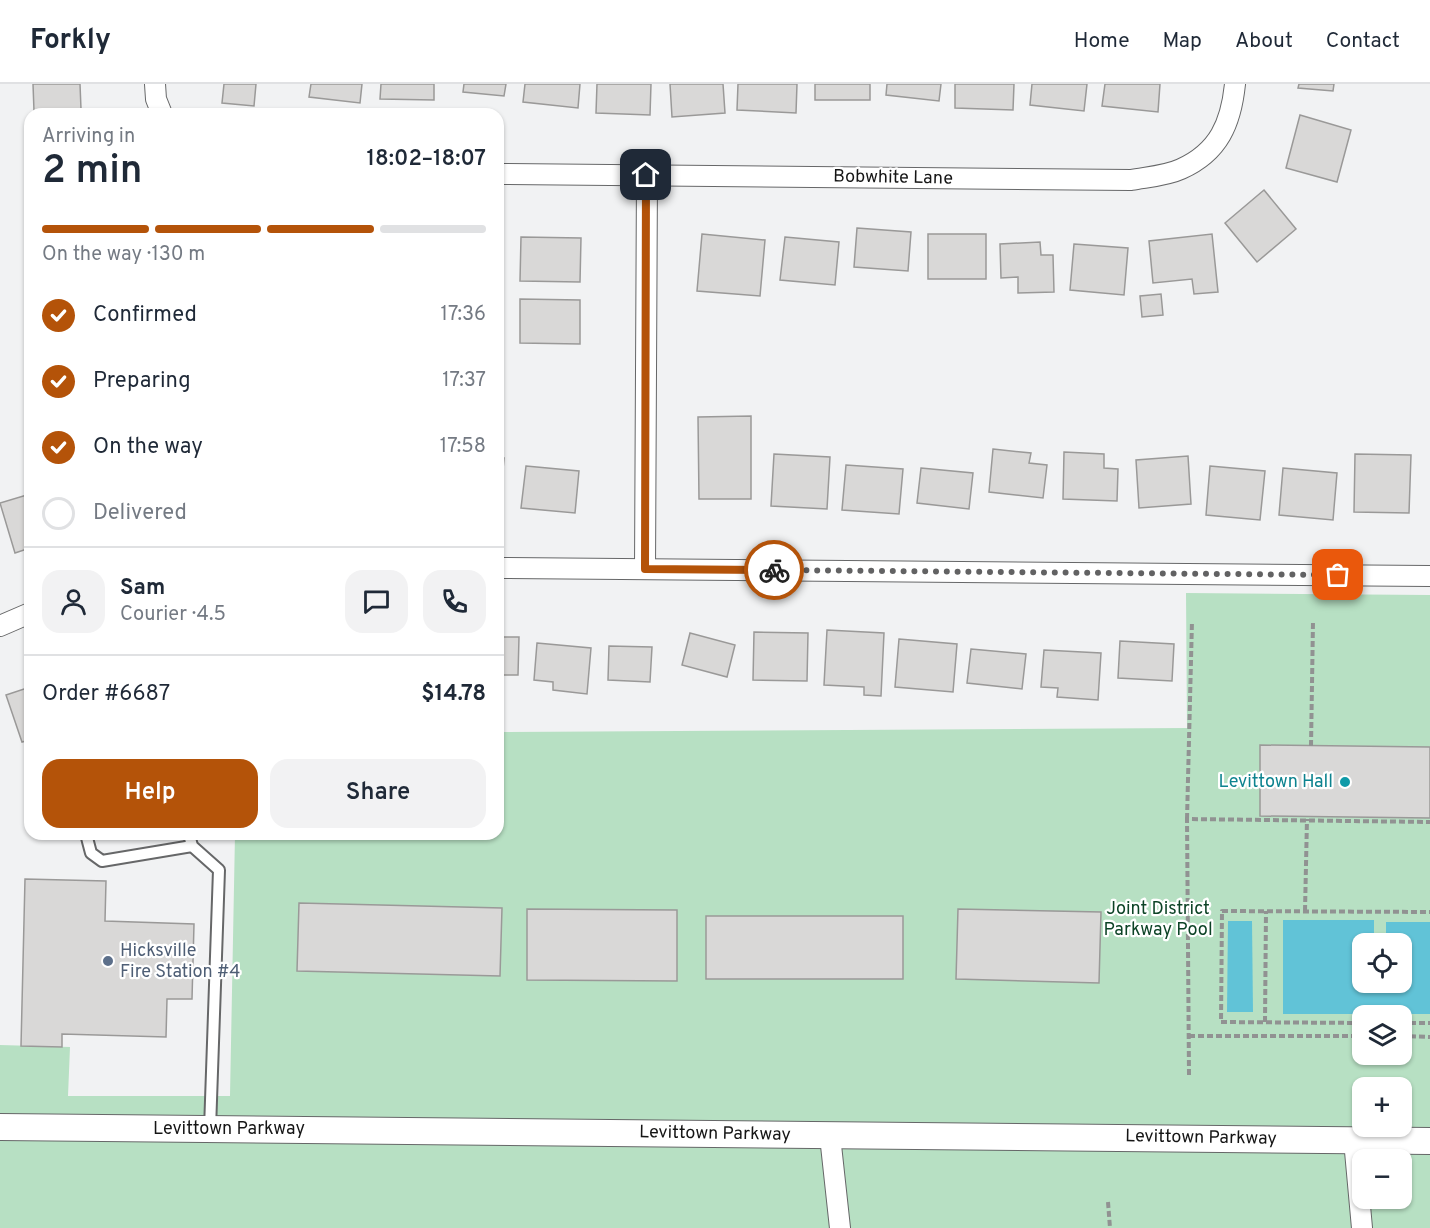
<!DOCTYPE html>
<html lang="en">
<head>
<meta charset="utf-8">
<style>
	:root { --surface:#fff; --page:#f2f2f3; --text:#1f2937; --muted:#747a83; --line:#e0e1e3; --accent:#b45309 }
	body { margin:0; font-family:Overpass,sans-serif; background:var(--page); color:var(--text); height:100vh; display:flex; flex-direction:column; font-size:22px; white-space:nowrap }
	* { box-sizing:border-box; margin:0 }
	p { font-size:20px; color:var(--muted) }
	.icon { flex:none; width:33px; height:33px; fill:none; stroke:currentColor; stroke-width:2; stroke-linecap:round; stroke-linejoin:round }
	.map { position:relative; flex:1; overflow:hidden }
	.side { position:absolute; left:24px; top:24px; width:480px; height:732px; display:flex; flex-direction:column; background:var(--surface); border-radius:18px; box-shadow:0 2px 4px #0004 }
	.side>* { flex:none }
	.fabs { position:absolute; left:1352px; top:849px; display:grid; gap:12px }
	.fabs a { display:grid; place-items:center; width:60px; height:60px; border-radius:12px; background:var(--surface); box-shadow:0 2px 4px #0004; font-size:30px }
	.pin { position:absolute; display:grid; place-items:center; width:51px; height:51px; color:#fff; margin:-26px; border-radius:12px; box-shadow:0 3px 9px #0006 }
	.courier { position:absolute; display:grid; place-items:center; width:60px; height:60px; margin:-30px; border:4px solid #b45309; border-radius:50%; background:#fff; color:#222; box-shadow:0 2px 8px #0007 }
	.head em { font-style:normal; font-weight:600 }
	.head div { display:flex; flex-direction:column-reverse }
	.head { display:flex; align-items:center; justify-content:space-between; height:102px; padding:0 18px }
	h1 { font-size:39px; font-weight:600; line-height:45px }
	.bar { display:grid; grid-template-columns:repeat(4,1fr); gap:9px 6px; align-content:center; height:72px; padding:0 18px }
	.bar i { height:8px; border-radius:4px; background:var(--line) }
	.bar .active { background:var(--accent) }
	.bar p { grid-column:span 4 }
	.line { display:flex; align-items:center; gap:15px; padding:0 18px; border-top:2px solid var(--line) }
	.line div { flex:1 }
	.round { display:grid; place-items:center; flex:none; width:63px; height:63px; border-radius:18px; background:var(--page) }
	ol { padding:0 18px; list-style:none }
	li { display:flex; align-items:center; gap:18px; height:66px }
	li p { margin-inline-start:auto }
	li .icon { padding:6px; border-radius:50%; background:var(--accent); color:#fff; stroke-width:4 }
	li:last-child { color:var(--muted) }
	li i { width:33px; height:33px; border:3px solid var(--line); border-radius:50% }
	.button { display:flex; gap:12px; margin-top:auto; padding:12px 18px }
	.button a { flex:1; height:69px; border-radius:18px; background:var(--accent); color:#fff; font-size:24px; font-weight:600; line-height:69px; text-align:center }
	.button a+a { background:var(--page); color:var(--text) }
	header { display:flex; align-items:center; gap:36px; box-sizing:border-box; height:84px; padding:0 30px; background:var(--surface); border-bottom:2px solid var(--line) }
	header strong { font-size:28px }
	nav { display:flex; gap:33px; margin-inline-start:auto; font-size:21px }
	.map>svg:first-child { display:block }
	.green { fill:#b7e0c3; fill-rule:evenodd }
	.water { fill:#61c3d7; fill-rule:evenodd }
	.building { fill:#d9d8d7; stroke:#9a9998; stroke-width:1.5 }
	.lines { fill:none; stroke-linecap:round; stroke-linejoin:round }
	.service-casing { stroke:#666768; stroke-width:14 }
	.minor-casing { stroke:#666768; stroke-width:22 }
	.tertiary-casing { stroke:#666768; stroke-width:28 }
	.path { stroke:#919292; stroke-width:4; stroke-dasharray:6 3; stroke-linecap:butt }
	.service { stroke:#fff; stroke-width:10 }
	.minor { stroke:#fff; stroke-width:20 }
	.tertiary { stroke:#fff; stroke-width:26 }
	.done { stroke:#626263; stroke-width:6; stroke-dasharray:0 10.8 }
	.route { stroke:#b45309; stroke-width:8 }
	.culture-dot { fill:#0f9aa8; stroke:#fff; stroke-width:2 }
	.service-dot { fill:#5c6f8a; stroke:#fff; stroke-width:2 }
	.labels { text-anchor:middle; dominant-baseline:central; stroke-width:4.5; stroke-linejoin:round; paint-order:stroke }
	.street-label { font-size:18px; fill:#151515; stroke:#fff }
	.culture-label { font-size:18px; fill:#0d838f; stroke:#fff; text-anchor:end }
	.park-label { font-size:18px; fill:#0c4326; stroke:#fff }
	.service-label { font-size:18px; fill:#4e5e75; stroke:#fff; text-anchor:start }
</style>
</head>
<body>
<header>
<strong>Forkly</strong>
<nav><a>Home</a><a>Map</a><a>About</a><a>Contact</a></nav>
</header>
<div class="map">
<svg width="1430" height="1144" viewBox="0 0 1430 1144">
	<rect width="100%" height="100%" fill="#f1f2f3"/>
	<path class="green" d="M 1186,509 L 1430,511 L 1430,1144 L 0,1144 L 0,961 L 70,963 L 68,1012 L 230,1012 L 235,750 L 498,750 L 498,648 L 1187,644 ZM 1362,860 L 1401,860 L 1401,898 L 1362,898 ZM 1362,932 L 1401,932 L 1401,970 L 1362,970 ZM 1362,1004 L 1401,1004 L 1401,1042 L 1362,1042 ZM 1362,1076 L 1401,1076 L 1401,1114 L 1362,1114 Z"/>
	<g class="water">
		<path d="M 1283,836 L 1374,836 L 1374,855 L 1386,855 L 1386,838 L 1430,838 L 1430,930 L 1283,930 ZM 1362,860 L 1401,860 L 1401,898 L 1362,898 Z"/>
		<polygon points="1228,837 1252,837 1253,928 1227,928"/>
	</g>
	<g class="building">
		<polygon points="33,0 80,0 81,25 34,27"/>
		<polygon points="224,0 256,0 254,22 222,19"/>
		<polygon points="311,0 362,0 360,19 309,13"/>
		<polygon points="381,0 434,0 434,16 380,15"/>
		<polygon points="464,0 506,0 504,12 463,8"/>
		<polygon points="525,0 580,0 578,24 523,18"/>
		<polygon points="597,0 651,0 650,31 596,29"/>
		<polygon points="670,0 723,0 725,29 672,33"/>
		<polygon points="738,0 797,0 796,29 737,26"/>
		<rect x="815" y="0" width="55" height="16"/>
		<polygon points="887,0 941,0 939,17 886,11"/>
		<polygon points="955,0 1014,0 1013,26 955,24"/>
		<polygon points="1032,0 1087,0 1084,27 1030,21"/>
		<polygon points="1105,0 1160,0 1158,28 1102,22"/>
		<polygon points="1299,0 1334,0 1333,7 1298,4"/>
		<polygon points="1300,31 1351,46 1337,98 1286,84"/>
		<polygon points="1264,106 1296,145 1257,178 1225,139"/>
		<polygon points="857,144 911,148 908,187 854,183"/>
		<polygon points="702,150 765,156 760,212 697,207"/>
		<rect x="928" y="150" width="58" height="45"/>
		<polygon points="1212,150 1218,208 1194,210 1192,195 1153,199 1149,157"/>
		<polygon points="521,153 581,154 580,198 520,197"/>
		<polygon points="785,153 839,158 835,201 780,196"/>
		<polygon points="1040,158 1041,171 1053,171 1054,208 1018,209 1018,193 1001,194 1000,160"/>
		<polygon points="1074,160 1128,164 1124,211 1070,206"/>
		<polygon points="1161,210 1163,231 1142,233 1140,212"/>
		<polygon points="520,215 580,216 580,260 520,259"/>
		<polygon points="751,332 751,415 699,415 698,333"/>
		<polygon points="993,365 1031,369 1029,379 1047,381 1043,414 989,408"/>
		<polygon points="1064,368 1104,370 1104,384 1118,385 1117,417 1063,415"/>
		<polygon points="774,370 830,373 827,425 771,422"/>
		<polygon points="1355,370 1411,371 1409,429 1354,428"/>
		<polygon points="1188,372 1191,420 1139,424 1136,376"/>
		<polygon points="498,374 504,374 500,420 498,420"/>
		<polygon points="846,381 903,385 899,430 842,426"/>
		<polygon points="526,382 579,387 575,429 521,424"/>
		<polygon points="1210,382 1265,387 1260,436 1206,431"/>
		<polygon points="921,384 973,389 969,425 917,419"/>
		<polygon points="1283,384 1337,389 1333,436 1279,431"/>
		<polygon points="30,410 30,464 15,469 0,419"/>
		<polygon points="827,546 884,549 881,612 864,611 864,603 824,601"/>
		<polygon points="754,548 808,549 807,597 753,596"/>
		<polygon points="690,549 735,561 727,593 682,581"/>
		<polygon points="498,553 519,553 518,591 498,591"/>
		<polygon points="899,555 957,560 953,608 895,603"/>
		<polygon points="1120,557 1174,560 1172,597 1118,594"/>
		<polygon points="537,559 591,564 587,610 553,606 553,598 534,596"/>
		<polygon points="609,562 652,563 650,598 608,596"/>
		<polygon points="971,565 1026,570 1022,605 967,599"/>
		<polygon points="1044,566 1101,569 1098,616 1057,613 1058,604 1041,603"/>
		<polygon points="30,603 30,656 22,658 6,611"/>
		<polygon points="1260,661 1430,663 1430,734 1260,732"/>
		<polygon points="25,795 106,797 105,837 194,840 192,915 167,915 166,953 62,950 62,963 21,962"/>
		<polygon points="299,819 502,824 500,892 297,887"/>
		<polygon points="527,825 677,826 677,897 527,896"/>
		<polygon points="958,825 1101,828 1099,899 956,895"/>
		<rect x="706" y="832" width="197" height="63"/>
	</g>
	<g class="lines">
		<defs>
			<g id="service">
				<polyline points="86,750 91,769 102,777 192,762"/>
				<polyline points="189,750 192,762 219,786 210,1045"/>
			</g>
			<g id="minor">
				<polyline points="155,0 156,15 162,30"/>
				<path d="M 498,90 L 1131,96 C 1147,93 1166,92 1181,85 C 1219,68 1231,39 1235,0"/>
				<polyline points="498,484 1430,492"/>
				<polyline points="645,485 647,91"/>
				<polyline points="0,542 30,529"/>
				<polyline points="830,1052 840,1144"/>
				<polyline points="1354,1056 1362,1144"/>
			</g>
			<polyline id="tertiary" points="0,1043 1430,1057"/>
		</defs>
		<use href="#service" class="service-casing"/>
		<use href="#minor" class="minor-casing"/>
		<use href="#tertiary" class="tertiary-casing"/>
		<g class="path">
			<polyline points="1311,662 1313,538"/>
			<polyline points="1187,735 1192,537"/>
			<polyline points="1305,827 1307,735"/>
			<polyline points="1265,938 1266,827"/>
			<polyline points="1362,939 1221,938 1222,827 1430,828"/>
			<polyline points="1401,939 1430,939"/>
			<polyline points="1189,952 1362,952"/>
			<polyline points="1401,952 1430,953"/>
			<polyline points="1189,991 1187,735 1430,738"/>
			<polyline points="1108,1118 1110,1144"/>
		</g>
		<use href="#service" class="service"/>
		<use href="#minor" class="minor"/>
		<use href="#tertiary" class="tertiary"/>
	</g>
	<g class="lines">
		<polyline class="done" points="774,486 1338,491"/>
		<polyline class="route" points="646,91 645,485 774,486"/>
	</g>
	<circle class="culture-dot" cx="1345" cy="698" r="6"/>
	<circle class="service-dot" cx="108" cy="877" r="6"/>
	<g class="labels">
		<g class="street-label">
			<text transform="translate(893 94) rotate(1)">Bobwhite Lane</text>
			<text x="229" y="1045">Levittown Parkway</text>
			<text transform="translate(715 1050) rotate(1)">Levittown Parkway</text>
			<text transform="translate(1201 1054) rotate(1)">Levittown Parkway</text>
		</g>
		<g class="culture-label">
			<text x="1333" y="698">Levittown Hall</text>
		</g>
		<g class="park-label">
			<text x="1158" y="825">Joint District<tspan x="1158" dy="21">Parkway Pool</tspan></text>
		</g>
		<g class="service-label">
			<text x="120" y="867">Hicksville<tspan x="120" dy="21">Fire Station #4</tspan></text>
		</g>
	</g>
</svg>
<div class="fabs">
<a><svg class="icon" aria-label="locate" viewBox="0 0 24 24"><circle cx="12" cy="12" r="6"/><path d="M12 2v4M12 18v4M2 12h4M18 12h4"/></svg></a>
<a><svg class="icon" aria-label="layers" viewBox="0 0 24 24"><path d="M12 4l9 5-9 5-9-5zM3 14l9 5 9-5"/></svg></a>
<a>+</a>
<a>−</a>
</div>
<div class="pin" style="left:1338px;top:491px;background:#ea580c"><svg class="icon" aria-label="bag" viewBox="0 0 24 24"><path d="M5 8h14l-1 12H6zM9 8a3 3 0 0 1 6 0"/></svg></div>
<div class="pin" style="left:646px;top:91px;background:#1f2937"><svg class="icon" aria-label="home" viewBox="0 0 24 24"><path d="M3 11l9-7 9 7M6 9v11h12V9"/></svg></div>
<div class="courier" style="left:774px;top:486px"><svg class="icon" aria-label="bike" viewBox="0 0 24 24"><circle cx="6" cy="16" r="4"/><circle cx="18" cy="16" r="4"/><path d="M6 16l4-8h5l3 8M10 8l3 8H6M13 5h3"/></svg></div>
<section class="side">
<div class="head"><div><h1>2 min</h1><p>Arriving in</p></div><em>18:02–18:07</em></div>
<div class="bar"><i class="active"></i><i class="active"></i><i class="active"></i><i></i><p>On the way · 130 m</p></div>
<ol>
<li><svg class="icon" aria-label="check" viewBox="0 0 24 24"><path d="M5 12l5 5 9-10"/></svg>Confirmed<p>17:36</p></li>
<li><svg class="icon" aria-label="check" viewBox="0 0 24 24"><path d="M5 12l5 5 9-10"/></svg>Preparing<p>17:37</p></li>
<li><svg class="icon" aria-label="check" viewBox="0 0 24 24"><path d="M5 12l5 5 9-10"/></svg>On the way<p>17:58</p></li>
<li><i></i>Delivered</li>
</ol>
<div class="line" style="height:108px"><a class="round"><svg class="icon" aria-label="person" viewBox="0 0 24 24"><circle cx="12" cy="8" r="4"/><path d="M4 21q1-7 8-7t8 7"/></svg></a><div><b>Sam</b><p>Courier · 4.5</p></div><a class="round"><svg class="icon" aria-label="chat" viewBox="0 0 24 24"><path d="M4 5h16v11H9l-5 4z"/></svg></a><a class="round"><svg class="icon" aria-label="phone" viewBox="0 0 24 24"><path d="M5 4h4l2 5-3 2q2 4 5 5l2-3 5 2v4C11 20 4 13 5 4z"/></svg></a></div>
<div class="line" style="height:78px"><div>Order #6687</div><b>$14.78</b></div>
<div class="button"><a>Help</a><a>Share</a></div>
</section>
</div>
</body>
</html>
